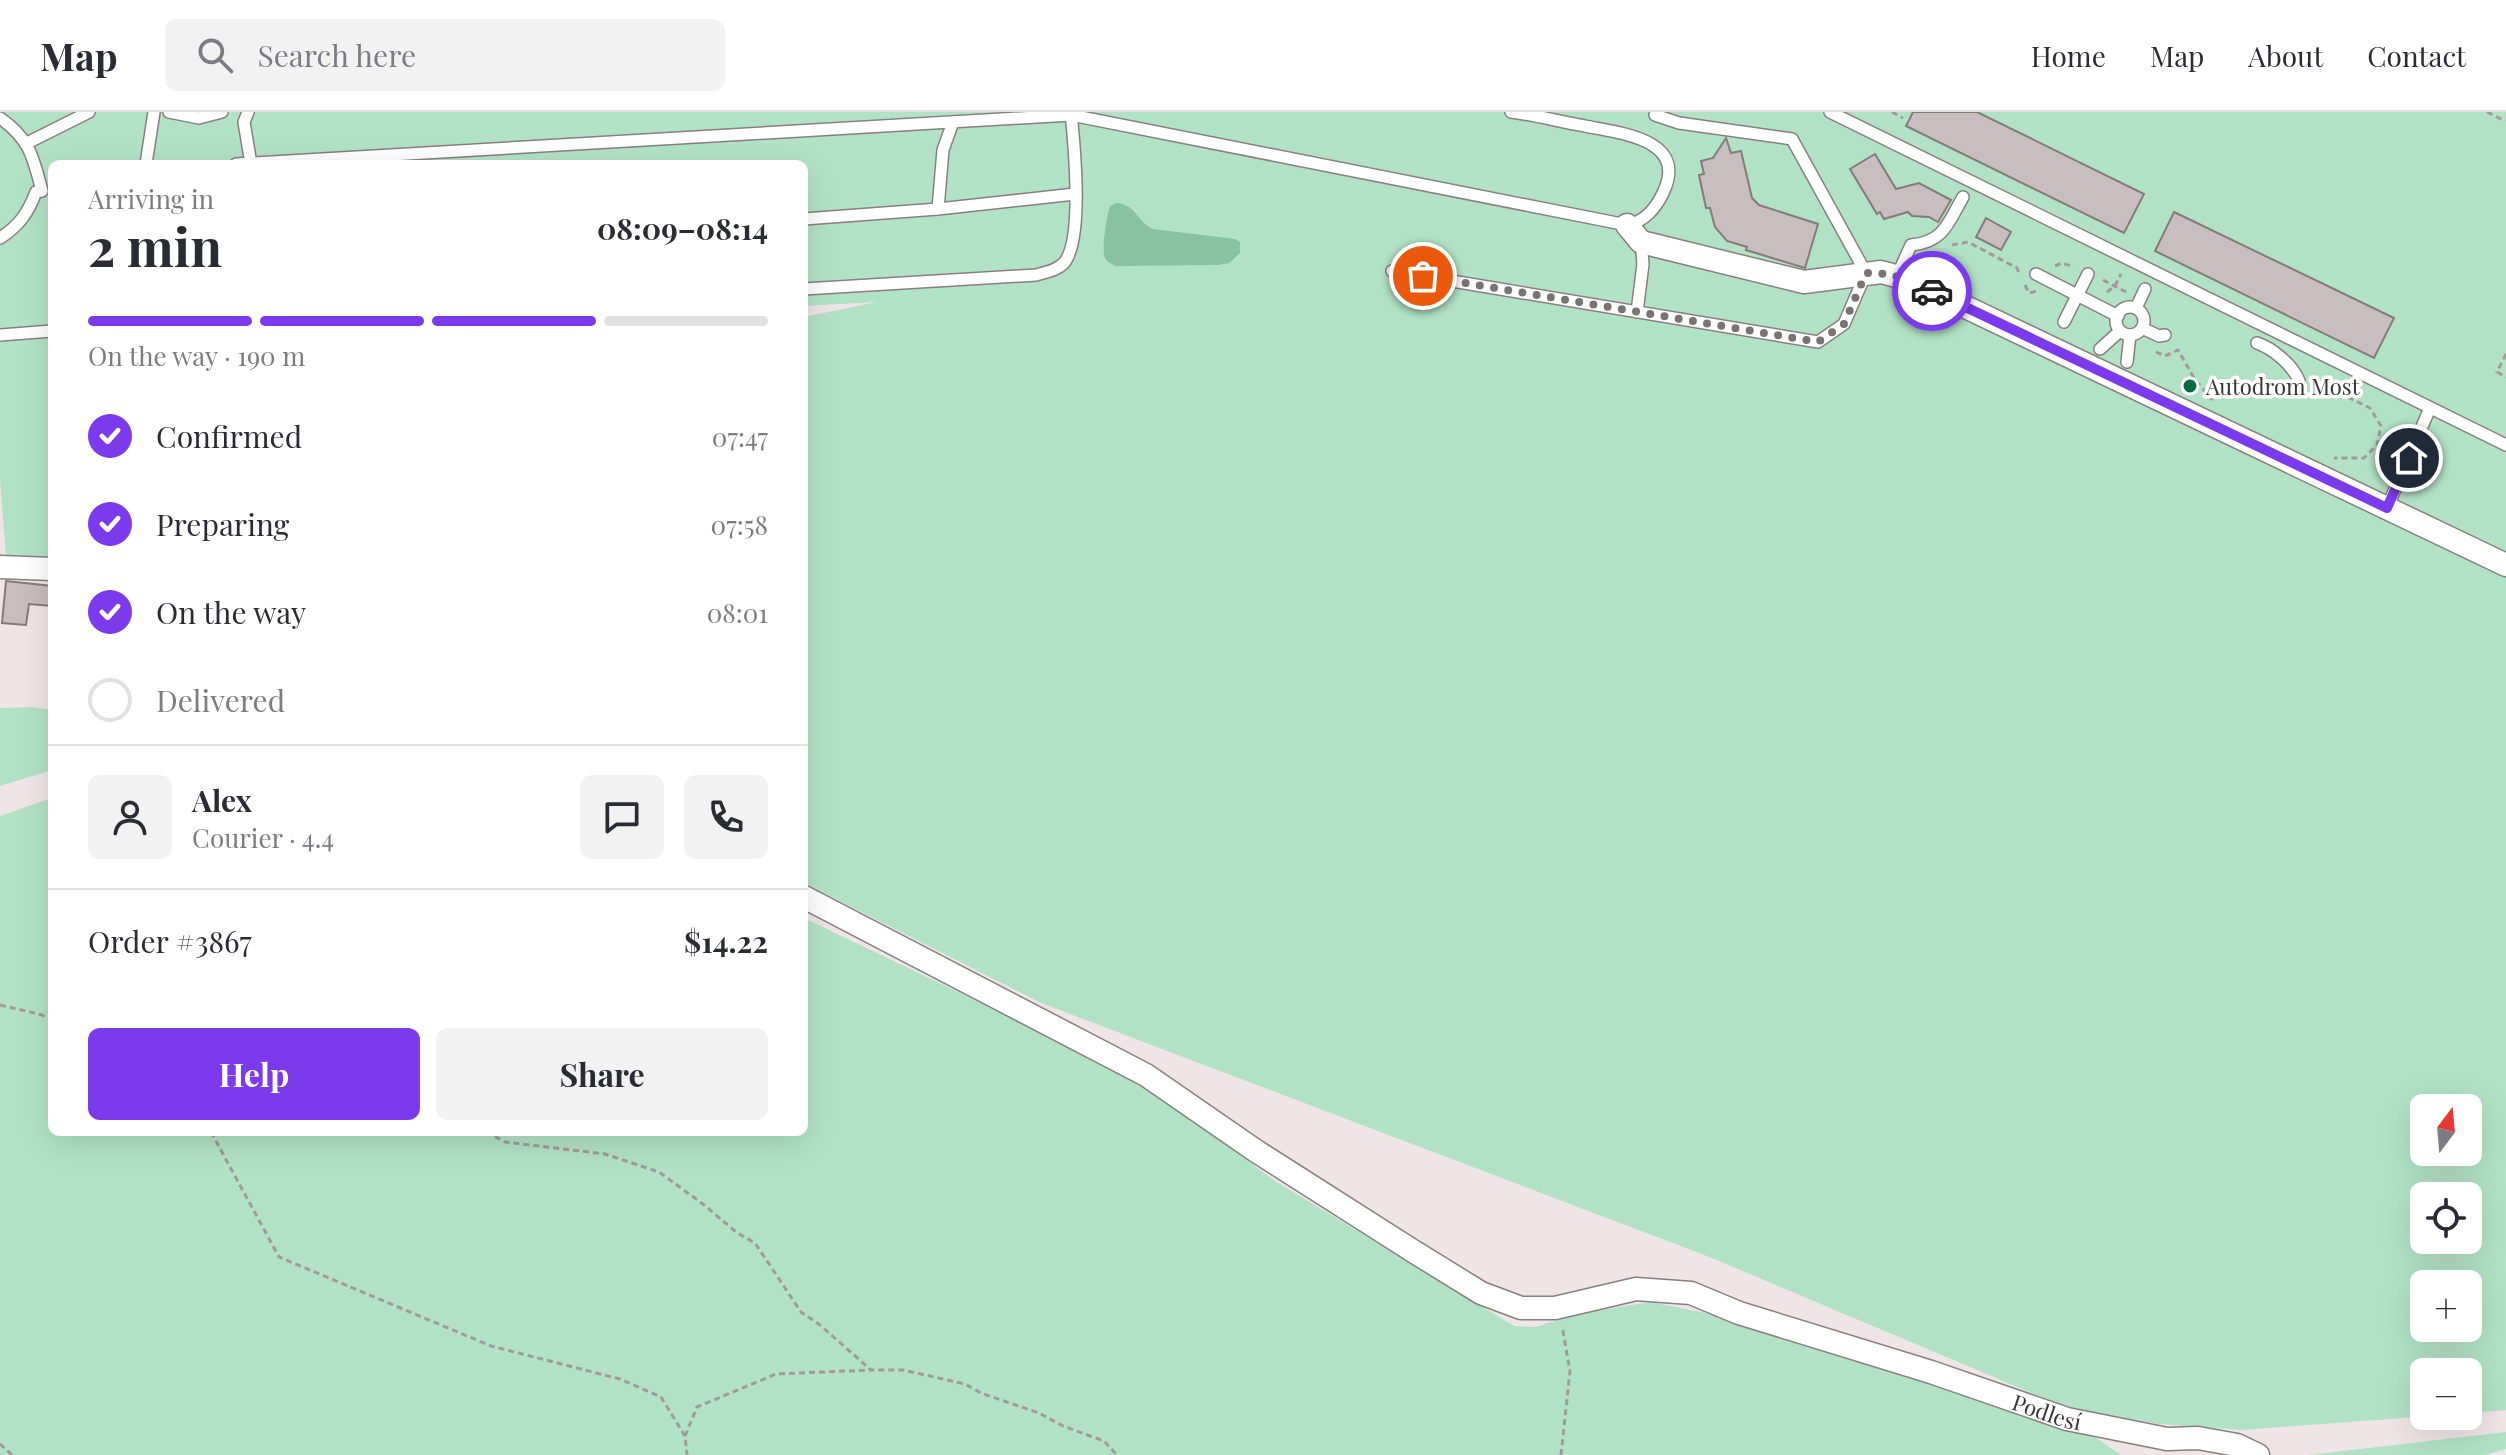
<!DOCTYPE html>
<html lang="en">
<head>
<meta charset="utf-8">
<style>
	:root { --surface:#fff; --page:#f2f2f3; --text:#2b2b33; --muted:#7c7c81; --line:#e1e1e2; --accent:#7c3aed }
	body { margin:0; font-family:"Playfair Display",serif; background:var(--page); color:var(--text); height:100vh; display:flex; flex-direction:column; font-size:30px; white-space:nowrap }
	* { box-sizing:border-box; margin:0 }
	p { font-size:26px; color:var(--muted) }
	.icon { flex:none; width:44px; height:44px; fill:none; stroke:currentColor; stroke-width:2; stroke-linecap:round; stroke-linejoin:round }
	.map { position:relative; flex:1; overflow:hidden }
	.panel { position:absolute; left:48px; top:48px; width:760px; height:976px; display:flex; flex-direction:column; background:var(--surface); border-radius:12px; box-shadow:0 8px 32px #0002 }
	.panel>* { flex:none }
	.needle { width:52px; rotate:16deg }
	.tools { position:absolute; left:2410px; top:982px; display:grid; gap:16px }
	.tools a { display:grid; place-items:center; width:72px; height:72px; border-radius:12px; background:var(--surface); box-shadow:0 8px 32px #0002; font-size:40px }
	.pin { position:absolute; display:grid; place-items:center; width:68px; height:68px; color:#fff; margin:-34px; border:4px solid #fff; border-radius:50%; box-shadow:0 2px 8px #0007 }
	.courier { position:absolute; display:grid; place-items:center; width:80px; height:80px; margin:-40px; border:6px solid #7c3aed; border-radius:50%; background:#fff; color:#222; box-shadow:0 2px 10px #0007 }
	.head em { font-style:normal; font-weight:700 }
	.head div { display:flex; flex-direction:column-reverse }
	.head { display:flex; align-items:center; justify-content:space-between; height:136px; padding:0 40px }
	h1 { font-size:52px; font-weight:700; line-height:60px }
	.bar { display:grid; grid-template-columns:repeat(4,1fr); gap:12px 8px; align-content:center; height:96px; padding:0 40px }
	.bar i { height:10px; border-radius:6px; background:var(--line) }
	.bar .active { background:var(--accent) }
	.bar p { grid-column:span 4 }
	.line { display:flex; align-items:center; gap:20px; padding:0 40px; border-top:2px solid var(--line) }
	.line div { flex:1 }
	.round { display:grid; place-items:center; flex:none; width:84px; height:84px; border-radius:12px; background:var(--page) }
	ol { padding:0 40px; list-style:none }
	li { display:flex; align-items:center; gap:24px; height:88px }
	li p { margin-inline-start:auto }
	li .icon { padding:8px; border-radius:50%; background:var(--accent); color:#fff; stroke-width:4 }
	li:last-child { color:var(--muted) }
	li i { width:44px; height:44px; border:4px solid var(--line); border-radius:50% }
	.button { display:flex; gap:16px; margin-top:auto; padding:16px 40px }
	.button a { flex:1; height:92px; border-radius:12px; background:var(--accent); color:#fff; font-size:32px; font-weight:700; line-height:92px; text-align:center }
	.button a+a { background:var(--page); color:var(--text) }
	header { display:flex; align-items:center; gap:48px; box-sizing:border-box; height:112px; padding:0 40px; background:var(--surface); border-bottom:2px solid var(--line) }
	header strong { font-size:38px }
	nav { display:flex; gap:44px; margin-inline-start:auto; font-size:28px }
	.search { width:560px; height:72px; background:var(--page); display:flex; align-items:center; gap:20px; box-sizing:border-box; padding:0 28px; border-radius:12px; color:var(--muted); font-size:30px }
	.map>svg:first-child { display:block }
	.green { fill:#b2e2c5; fill-rule:evenodd }
	.water { fill:#89c2a0 }
	.building { fill:#c9bebf; stroke:#857b7b; stroke-width:2 }
	.lines { fill:none; stroke-linecap:round; stroke-linejoin:round }
	.lane-casing { stroke:#897f7f; stroke-width:14 }
	.street-casing { stroke:#897f7f; stroke-width:25 }
	.path { stroke:#a29a9a; stroke-width:3; stroke-dasharray:6 4; stroke-linecap:butt }
	.lane { stroke:#fff; stroke-width:11 }
	.street { stroke:#fff; stroke-width:22 }
	.done { stroke:#7a7374; stroke-width:8; stroke-dasharray:0 14.4 }
	.route { stroke:#7c3aed; stroke-width:10 }
	.poi-dot { fill:#056b41; stroke:#fff; stroke-width:3 }
	.labels { text-anchor:middle; dominant-baseline:central; stroke-width:7; stroke-linejoin:round; paint-order:stroke }
	.poi-label { font-size:22px; fill:#3b3636; stroke:#fff; text-anchor:start }
	.street-label { font-size:22px; fill:#3b3636; stroke:#fff }
</style>
</head>
<body>
<header>
<strong>Map</strong>
<div class="search"><svg class="icon" aria-label="search" viewBox="0 0 24 24"><circle cx="10" cy="10" r="6"/><path d="M15 15l6 6"/></svg>Search here</div>
<nav><a>Home</a><a>Map</a><a>About</a><a>Contact</a></nav>
</header>
<div class="map">
<svg width="2506" height="1343" viewBox="0 0 2506 1343">
	<rect width="100%" height="100%" fill="#f0e5e6"/>
	<g class="green">
		<path d="M 0,0 L 2506,0 L 2506,1298 L 2468,1301 L 2468,1260 L 2424,1260 L 2424,1304 L 2431,1304 L 2242,1318 L 2158,1312 L 2067,1296 L 1712,1146 L 1041,891 L 804,771 L 804,205 L 877,190 L 804,194 L 804,52 L 52,52 L 52,447 L 6,443 L 0,368 ZM 2424,996 L 2468,996 L 2468,1040 L 2424,1040 ZM 2424,1084 L 2468,1084 L 2468,1128 L 2424,1128 ZM 2424,1172 L 2468,1172 L 2468,1216 L 2424,1216 Z"/>
		<polygon points="32,595 52,598 52,658 0,674 0,596"/>
		<polygon points="52,686 52,1020 804,1020 804,806 1137,966 1275,1069 1514,1214 1536,1215 1576,1202 1650,1190 1725,1205 1911,1262 2095,1325 2121,1343 0,1343 0,704"/>
		<polygon points="2506,1320 2506,1337 2486,1343 2308,1343"/>
	</g>
	<path class="water" d="M 1116,91 C 1136,92 1137,110 1153,117 L 1235,127 L 1240,130 L 1240,141 L 1229,151 L 1218,153 L 1115,154 C 1111,151 1108,151 1105,146 C 1101,138 1107,103 1110,94 Z"/>
	<g class="building">
		<polygon points="1913,0 1977,0 2144,82 2124,121 1906,14"/>
		<polygon points="1726,26 1731,41 1741,39 1752,86 1759,93 1818,112 1805,156 1746,138 1747,135 1727,129 1715,115 1710,96 1706,96 1699,63 1704,62 1701,49 1713,46"/>
		<polygon points="1875,42 1896,77 1919,71 1951,88 1938,110 1929,105 1912,104 1908,100 1884,107 1880,100 1877,102 1850,57"/>
		<polygon points="2174,100 2394,206 2374,246 2155,139"/>
		<polygon points="1986,106 2011,120 2001,138 1976,125"/>
		<polygon points="6,469 52,474 52,494 29,492 26,513 2,511"/>
	</g>
	<g class="lines">
		<defs>
			<g id="lane">
				<polyline points="169,0 199,6 222,0"/>
				<polyline points="248,0 244,10 251,52"/>
				<polyline points="1830,0 2506,333"/>
				<path d="M 0,6 C 30,27 33,45 42,79 L 36,80 C 28,101 19,114 0,126"/>
				<polyline points="27,31 89,0"/>
				<polyline points="146,52 154,0"/>
				<path d="M 236,52 L 1071,3 L 1627,113 C 1644,110 1656,96 1663,81 C 1689,27 1620,21 1585,14 C 1560,10 1536,3 1511,0"/>
				<polyline points="938,97 943,38 953,10"/>
				<polyline points="804,107 938,97 1075,82"/>
				<polyline points="1392,159 1818,230 1844,212 1866,161 1792,27 1679,11 1655,3"/>
				<polyline points="2036,162 2118,204"/>
				<path d="M 1897,164 L 1911,133 C 1944,130 1948,111 1963,85"/>
				<path d="M 804,177 L 1036,163 C 1046,160 1056,159 1064,151 C 1084,127 1074,31 1071,0"/>
				<circle cx="2130" cy="209" r="14"/>
				<polyline points="2136,196 2145,177"/>
				<polyline points="1637,200 1643,152 1641,130"/>
				<polyline points="2064,210 2088,162"/>
				<polyline points="2142,216 2159,224 2165,223"/>
				<polyline points="0,223 52,219"/>
				<path d="M 2257,231 C 2272,236 2293,253 2299,269"/>
				<polyline points="2100,237 2120,219"/>
				<polyline points="2127,250 2130,223"/>
				<polyline points="2387,396 2430,296"/>
			</g>
			<g id="street">
				<polyline points="1627,113 1641,130 1804,170 1881,160 1907,167 2506,453"/>
				<polyline points="0,455 52,457"/>
				<path id="s1" d="M 804,785 L 1146,963 L 1256,1039 L 1413,1139 L 1481,1181 L 1521,1196 L 1555,1196 L 1636,1177 L 1691,1181 L 1739,1201 L 1931,1260 L 2067,1307 L 2167,1327 L 2198,1326 L 2237,1333 L 2258,1343"/>
			</g>
		</defs>
		<use href="#lane" class="lane-casing"/>
		<use href="#street" class="street-casing"/>
		<g class="path">
			<polyline points="1892,0 1903,6"/>
			<polyline points="2487,0 2505,9"/>
			<polyline points="1952,133 1968,130 2017,156 2020,163"/>
			<polyline points="2055,154 2062,151 2074,155"/>
			<polyline points="2103,168 2128,181"/>
			<polyline points="2025,173 2029,181 2037,179"/>
			<polyline points="2107,180 2115,174 2121,162"/>
			<polyline points="2156,240 2165,244 2178,238 2194,266 2212,288"/>
			<polyline points="2506,242 2497,260 2506,265"/>
			<polyline points="2321,272 2370,296 2381,314 2377,333 2364,346 2334,346"/>
			<polyline points="0,893 39,902 52,907"/>
			<polyline points="211,1020 279,1145 491,1234 620,1267 661,1285 685,1324 687,1343"/>
			<polyline points="486,1020 505,1030 605,1042 659,1060 703,1092 736,1120 755,1131 801,1200 820,1213 871,1258 903,1258 965,1272 981,1281 1039,1301 1063,1314 1104,1329 1117,1343"/>
			<polyline points="685,1324 697,1295 776,1262 871,1258"/>
			<polyline points="0,1332 12,1343"/>
			<polyline points="1561,1343 1570,1259 1562,1214"/>
		</g>
		<use href="#lane" class="lane"/>
		<use href="#street" class="street"/>
	</g>
	<g class="lines">
		<path class="done" d="M 1423,164 L 1818,230 L 1844,212 L 1866,161 C 1891,160 1910,168 1932,179"/>
		<polyline class="route" points="1932,179 2387,396 2409,346"/>
	</g>
	<circle class="poi-dot" cx="2190" cy="274" r="8"/>
	<g class="labels">
		<g class="poi-label">
			<text x="2206" y="274">Autodrom Most</text>
		</g>
		<g class="street-label">
			<text stroke="none"><textPath href="#s1" startOffset="1376">Podlesí</textPath></text>
		</g>
	</g>
</svg>
<div class="tools">
<a><svg class="needle" viewBox="-14 -14 28 28"><path d="M0-13l5 13h-10z" fill="#e53935"/><path d="M0 13l5-13h-10z" fill="#7c7c81"/></svg></a>
<a><svg class="icon" aria-label="locate" viewBox="0 0 24 24"><circle cx="12" cy="12" r="6"/><path d="M12 2v4M12 18v4M2 12h4M18 12h4"/></svg></a>
<a>+</a>
<a>−</a>
</div>
<div class="pin" style="left:1423px;top:164px;background:#ea580c"><svg class="icon" aria-label="bag" viewBox="0 0 24 24"><path d="M5 8h14l-1 12H6zM9 8a3 3 0 0 1 6 0"/></svg></div>
<div class="pin" style="left:2409px;top:346px;background:#1f2937"><svg class="icon" aria-label="home" viewBox="0 0 24 24"><path d="M3 11l9-7 9 7M6 9v11h12V9"/></svg></div>
<div class="courier" style="left:1932px;top:179px"><svg class="icon" aria-label="car" viewBox="0 0 24 24"><path d="M5 17H2v-5l4-1 3-4h7l3 4 3 1v5h-3M9 17h6M6 11h13"/><circle cx="7" cy="17" r="2"/><circle cx="17" cy="17" r="2"/></svg></div>
<section class="panel">
<div class="head"><div><h1>2 min</h1><p>Arriving in</p></div><em>08:09–08:14</em></div>
<div class="bar"><i class="active"></i><i class="active"></i><i class="active"></i><i></i><p>On the way · 190 m</p></div>
<ol>
<li><svg class="icon" aria-label="check" viewBox="0 0 24 24"><path d="M5 12l5 5 9-10"/></svg>Confirmed<p>07:47</p></li>
<li><svg class="icon" aria-label="check" viewBox="0 0 24 24"><path d="M5 12l5 5 9-10"/></svg>Preparing<p>07:58</p></li>
<li><svg class="icon" aria-label="check" viewBox="0 0 24 24"><path d="M5 12l5 5 9-10"/></svg>On the way<p>08:01</p></li>
<li><i></i>Delivered</li>
</ol>
<div class="line" style="height:144px"><a class="round"><svg class="icon" aria-label="person" viewBox="0 0 24 24"><circle cx="12" cy="8" r="4"/><path d="M4 21q1-7 8-7t8 7"/></svg></a><div><b>Alex</b><p>Courier · 4.4</p></div><a class="round"><svg class="icon" aria-label="chat" viewBox="0 0 24 24"><path d="M4 5h16v11H9l-5 4z"/></svg></a><a class="round"><svg class="icon" aria-label="phone" viewBox="0 0 24 24"><path d="M5 4h4l2 5-3 2q2 4 5 5l2-3 5 2v4C11 20 4 13 5 4z"/></svg></a></div>
<div class="line" style="height:104px"><div>Order #3867</div><b>$14.22</b></div>
<div class="button"><a>Help</a><a>Share</a></div>
</section>
</div>
</body>
</html>
